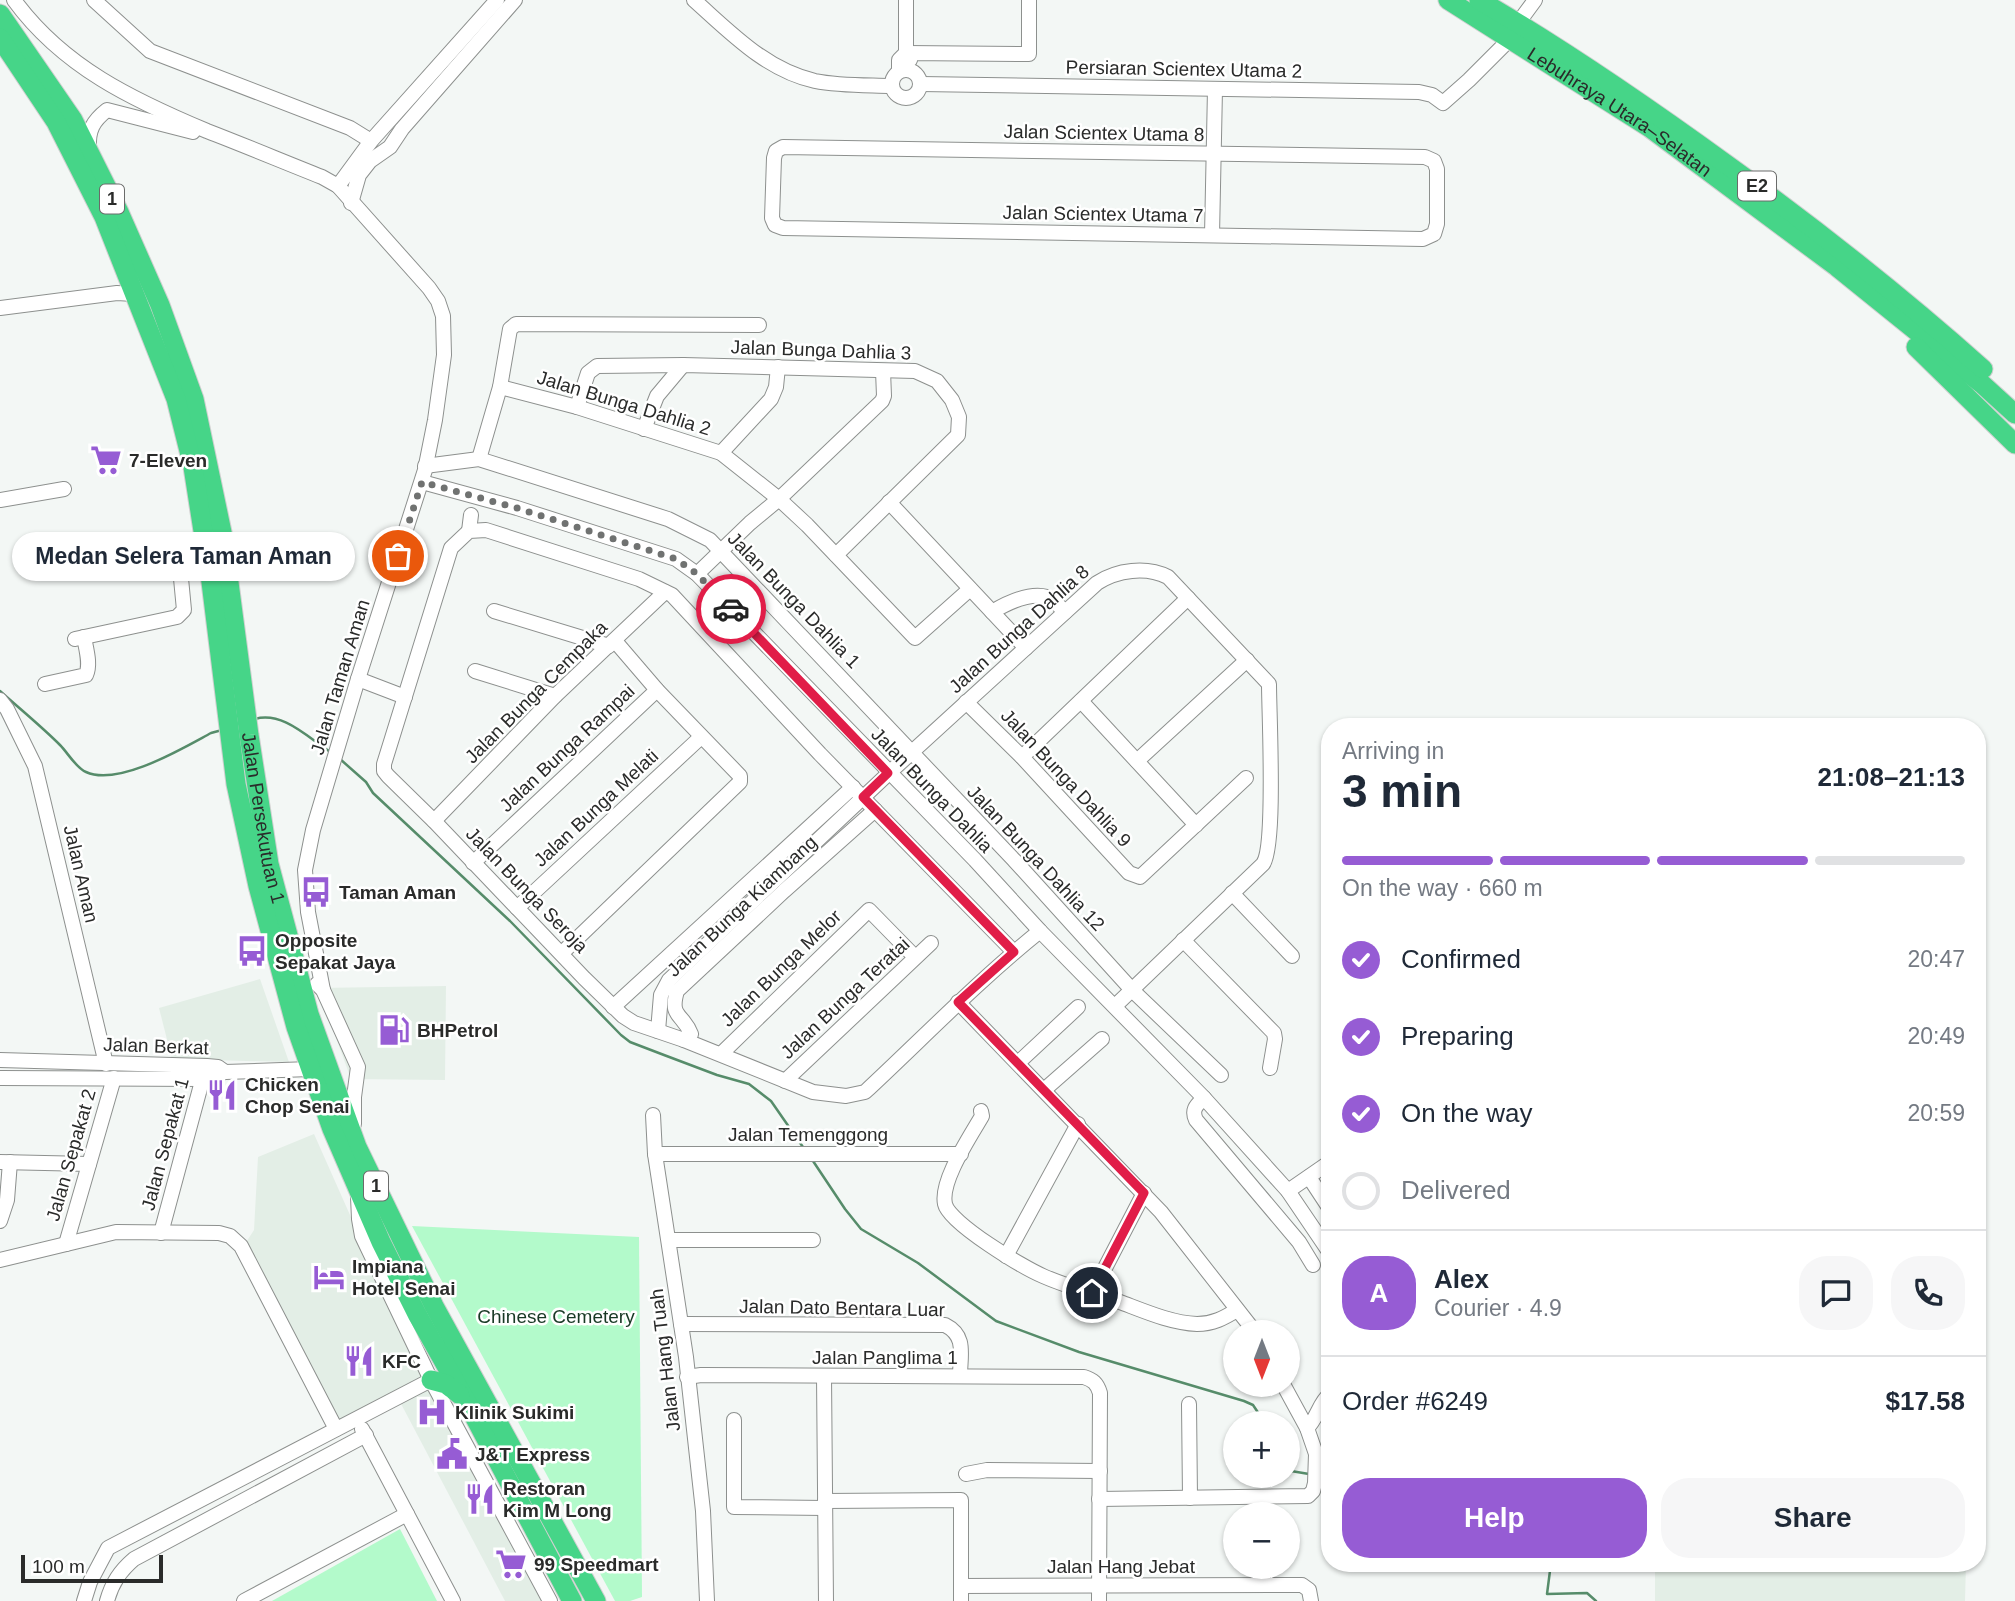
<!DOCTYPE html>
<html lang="en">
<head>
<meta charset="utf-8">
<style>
	:root { --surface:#fff; --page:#f6f6f7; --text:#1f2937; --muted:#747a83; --line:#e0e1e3; --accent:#965cd4 }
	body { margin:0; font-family:Arial,sans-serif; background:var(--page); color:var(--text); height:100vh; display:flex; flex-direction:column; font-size:26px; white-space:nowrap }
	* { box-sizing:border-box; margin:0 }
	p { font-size:23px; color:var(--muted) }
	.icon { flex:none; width:38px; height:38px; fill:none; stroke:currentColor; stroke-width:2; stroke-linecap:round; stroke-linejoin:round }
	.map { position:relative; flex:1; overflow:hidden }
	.sheet { position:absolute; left:1321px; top:718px; width:665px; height:854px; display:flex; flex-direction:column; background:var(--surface); border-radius:28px; box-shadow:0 2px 5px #0004 }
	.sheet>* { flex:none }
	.needle { width:46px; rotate:180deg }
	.buttons { position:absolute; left:1223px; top:1320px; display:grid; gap:14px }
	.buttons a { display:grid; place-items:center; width:77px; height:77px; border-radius:50%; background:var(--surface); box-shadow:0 2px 5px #0004; font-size:35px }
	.scale { position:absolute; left:21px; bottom:18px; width:142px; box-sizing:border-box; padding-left:7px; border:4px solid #2a2b2a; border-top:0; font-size:19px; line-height:24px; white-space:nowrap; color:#2a2b2a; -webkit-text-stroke:5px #fff; paint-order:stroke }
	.pin { position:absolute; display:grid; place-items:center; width:60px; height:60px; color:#fff; margin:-30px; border:4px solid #fff; border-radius:50%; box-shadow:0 2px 7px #0007 }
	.courier { position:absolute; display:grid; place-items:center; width:70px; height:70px; margin:-35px; border:5px solid #e11d48; border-radius:50%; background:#fff; color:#222; box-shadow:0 2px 9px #0007 }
	.bubble { position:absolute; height:49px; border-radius:24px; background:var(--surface); box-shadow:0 2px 5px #0004; font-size:23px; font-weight:700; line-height:49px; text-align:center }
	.summary em { font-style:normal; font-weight:700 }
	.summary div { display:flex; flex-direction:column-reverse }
	.summary { display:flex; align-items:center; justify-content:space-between; height:119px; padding:0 21px }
	h1 { font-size:46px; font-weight:700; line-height:52px }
	.bar { display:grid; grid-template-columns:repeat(4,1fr); gap:10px 7px; align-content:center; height:84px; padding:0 21px }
	.bar i { height:9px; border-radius:5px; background:var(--line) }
	.bar .selected { background:var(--accent) }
	.bar p { grid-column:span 4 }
	.line { display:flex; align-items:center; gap:18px; padding:0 21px; border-top:2px solid var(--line) }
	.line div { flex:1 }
	.round { display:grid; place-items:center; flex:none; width:74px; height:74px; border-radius:28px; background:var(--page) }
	ol { padding:0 21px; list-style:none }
	li { display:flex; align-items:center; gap:21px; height:77px }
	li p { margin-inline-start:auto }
	li .icon { padding:7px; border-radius:50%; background:var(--accent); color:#fff; stroke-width:4 }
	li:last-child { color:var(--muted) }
	li i { width:38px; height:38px; border:4px solid var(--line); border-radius:50% }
	.primary-button { display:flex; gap:14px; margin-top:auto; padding:14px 21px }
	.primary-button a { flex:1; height:80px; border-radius:28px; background:var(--accent); color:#fff; font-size:28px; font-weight:700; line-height:80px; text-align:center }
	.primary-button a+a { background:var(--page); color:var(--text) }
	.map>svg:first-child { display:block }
	.built { fill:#e3eee6 }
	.green { fill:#b3facb }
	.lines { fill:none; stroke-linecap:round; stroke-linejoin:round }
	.stream { stroke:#568c6a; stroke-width:2.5 }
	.minor-casing { stroke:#8d908e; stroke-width:16 }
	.highway-casing { stroke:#d0d0d0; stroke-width:21 }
	.minor { stroke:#fff; stroke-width:14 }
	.highway { stroke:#46d588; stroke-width:19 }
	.done { stroke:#707271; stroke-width:7; stroke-dasharray:0 12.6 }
	.route { stroke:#e11d48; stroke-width:9 }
	.labels { text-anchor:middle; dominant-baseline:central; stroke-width:5; stroke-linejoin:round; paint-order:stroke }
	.shield { fill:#fff; stroke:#6a6b6a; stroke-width:2 }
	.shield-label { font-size:18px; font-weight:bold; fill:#2a2b2a }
	.street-label { font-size:19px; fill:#2a2b2a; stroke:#fff }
	.poi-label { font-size:19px; font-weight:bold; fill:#2a2b2a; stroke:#fff; text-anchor:start }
	.park-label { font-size:19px; fill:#183925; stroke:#fff }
</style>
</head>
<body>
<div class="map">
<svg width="2015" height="1601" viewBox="0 0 2015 1601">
	<rect width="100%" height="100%" fill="#f3f7f5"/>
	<g class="built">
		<polygon points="260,979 289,1062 172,1059 159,1008"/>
		<polygon points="446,986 445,1080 351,1079 318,988"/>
		<polygon points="314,1134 422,1377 339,1421 245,1244 254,1230 258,1157"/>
		<polygon points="429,1385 545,1601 505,1601 399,1400"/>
		<polygon points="1655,1563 1966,1563 1965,1601 1655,1601"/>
	</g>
	<g class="green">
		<polygon points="412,1226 639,1237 642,1597 630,1601 615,1601"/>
		<polygon points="400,1529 437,1601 272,1601"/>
	</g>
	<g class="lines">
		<g class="stream">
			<path d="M 0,691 C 20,709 41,726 60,745 C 68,753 76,768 86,772 C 118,787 183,748 211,733 L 222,730"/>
			<path d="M 255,719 C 284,711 309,739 332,753"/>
			<polyline points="340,759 366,782 373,793 510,921 621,1035 630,1042 664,1055 717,1075 749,1084 771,1101 805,1150"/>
			<polyline points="811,1158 845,1209 861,1229 918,1263 996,1321 1079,1352 1244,1401 1253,1405 1265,1423"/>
			<polyline points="1288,1467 1291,1471 1309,1474"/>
			<polyline points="1319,1474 1330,1474"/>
			<polyline points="1551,1563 1547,1594 1587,1593 1596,1601"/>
		</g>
		<defs>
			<g id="minor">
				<path d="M 14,0 C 63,67 133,100 207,131 C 246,146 284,162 322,177 L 338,186 L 429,288 L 438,301 L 443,316 L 444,355 L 435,420 L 425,470 L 358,679 L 313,830 L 305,870 L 308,912 L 323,990"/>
				<polyline points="94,0 150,51 350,128 371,141"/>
				<path d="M 694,0 C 731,33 766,70 815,81 C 840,86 867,85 892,86"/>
				<polyline points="906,0 906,53 910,60"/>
				<polyline points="1524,15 1535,0"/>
				<circle cx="906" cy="84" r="14"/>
				<polyline points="899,71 899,60 906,53 1029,54 1029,0"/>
				<polyline points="921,84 1419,92 1432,95 1443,103 1469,80 1506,43"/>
				<polygon points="783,147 1425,157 1434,161 1437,169 1437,224 1434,234 1423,239 783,228 775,225 772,218 774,158 776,151"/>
				<path d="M 89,148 C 88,130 93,121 107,110 L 193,132"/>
				<polyline points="338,186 371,141 497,0"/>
				<polyline points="351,203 359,175 370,161 390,147 402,129 515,0"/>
				<polyline points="1212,235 1215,89"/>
				<polyline points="0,308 117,293 133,294"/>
				<polyline points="500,387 577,407 721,453 779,499 807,525 915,638 970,589"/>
				<polyline points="577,407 588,373 597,366 683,365 915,371 937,381 952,400 959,417 958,435 836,555"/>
				<polyline points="644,429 657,396 683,365"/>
				<polyline points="721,453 771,399 776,387 778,367"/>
				<polyline points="479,459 500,387 510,329 516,324 759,325"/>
				<polyline points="425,466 479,459 668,519 710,540 1014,860 1132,990 1221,1075"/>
				<polyline points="422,482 517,508 676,559 697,574 975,860 1040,931 1204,1098 1288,1191 1330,1253"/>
				<polyline points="0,500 64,489"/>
				<polyline points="889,502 1026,648"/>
				<polyline points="469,531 471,515"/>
				<polyline points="697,574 750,523 779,499 882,401 884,396 883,371"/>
				<polyline points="494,611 609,646"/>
				<path d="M 992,612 C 1007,603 1029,592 1047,597 C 1054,600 1060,607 1065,612"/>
				<polyline points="75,639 177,617 184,610 180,568"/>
				<polyline points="475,671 555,696"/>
				<polyline points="358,679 405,697"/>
				<path d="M 45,684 L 86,675 C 91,664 86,649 84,637"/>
				<polyline points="0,700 7,709 35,766 106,1064"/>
				<polyline points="1081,701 1196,825"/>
				<polyline points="966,702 1022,757 1129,873 1140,877 1246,778"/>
				<polyline points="1022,757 1188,598"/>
				<polyline points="1137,761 1247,660"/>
				<polyline points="434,821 555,696 665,592"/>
				<polyline points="473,863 657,690"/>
				<polyline points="1232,893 1292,956"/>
				<polyline points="517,908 701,737"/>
				<polyline points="1183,940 1274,1033 1275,1039 1270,1068"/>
				<path d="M 1014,952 L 820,754 L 672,595 L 639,579 L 486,530 L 469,531 L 451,548 L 384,764 L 384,771 L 388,776 L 434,821 L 584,978 L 623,1016 L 634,1023 L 684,1040 L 813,1092 L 846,1096 L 865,1092 C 923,1038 978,981 1040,931"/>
				<polyline points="562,953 740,782 740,776 657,690 615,641"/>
				<polyline points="317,984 323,990 358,1067 354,1097 354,1124"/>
				<polyline points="958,1002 1161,1212 1255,1332"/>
				<polyline points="613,1007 853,787"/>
				<path d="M 658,1031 L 661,995 L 669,980 L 889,773 L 1097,583 C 1117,570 1146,566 1168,577 L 1269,684 C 1269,714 1276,846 1263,864 L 1115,1006"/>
				<path d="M 684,1040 L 691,1034 C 683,1013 669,1018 677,991 L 784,891 L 875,810"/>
				<polyline points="721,1054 869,910 915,957"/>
				<polyline points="0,1060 207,1066 218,1067 225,1072 310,1069"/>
				<polyline points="1018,1063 1078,1007"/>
				<polyline points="0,1078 203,1079 225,1072"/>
				<polyline points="785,1081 931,943"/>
				<polyline points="1044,1090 1102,1039"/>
				<path d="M 1204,1098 C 1197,1105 1191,1109 1196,1120 L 1299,1242 L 1313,1265"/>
				<path d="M 981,1111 L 982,1116 C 970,1137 940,1181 945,1204 C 949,1223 1024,1268 1043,1276 C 1068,1287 1094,1294 1120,1302 C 1144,1311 1171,1323 1197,1324 C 1213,1324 1224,1318 1237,1310"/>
				<polyline points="653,1115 655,1154 686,1357 703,1511 707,1601"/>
				<polyline points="655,1154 961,1154"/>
				<polyline points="0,1162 89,1164"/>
				<polyline points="1309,1177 1330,1209"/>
				<polyline points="1288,1191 1330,1162"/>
				<polyline points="358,1197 359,1219 362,1236 431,1380 550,1601"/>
				<polyline points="0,1221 7,1200 10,1162"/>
				<polyline points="161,1233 205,1070"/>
				<polyline points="669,1240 813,1240"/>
				<polyline points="66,1244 114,1078"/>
				<polyline points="1006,1256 1078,1124"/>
				<polyline points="0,1260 116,1232 219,1233 230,1236 241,1246 336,1429"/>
				<polyline points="1092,1293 1144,1193"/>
				<path d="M 681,1324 L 945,1325 C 967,1336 960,1355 960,1376"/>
				<polyline points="824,1376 826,1601"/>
				<path d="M 687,1377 L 701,1375 L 1084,1377 C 1093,1380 1097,1383 1100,1393 L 1099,1601"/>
				<polyline points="1189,1404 1190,1498"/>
				<polyline points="734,1420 734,1507 825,1508"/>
				<path d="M 1307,1428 C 1317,1419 1319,1403 1330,1394"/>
				<polyline points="362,1429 453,1601"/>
				<polyline points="966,1474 987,1470 1100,1471"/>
				<polyline points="1099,1499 1308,1496 1313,1491 1315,1483 1316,1454 1307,1428 1283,1384"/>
				<polyline points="825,1501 961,1500 961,1601"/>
				<polyline points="961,1586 1302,1585 1309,1590 1311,1601"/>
				<polyline points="84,1601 90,1582 108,1548 431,1380"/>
				<path d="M 107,1601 C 112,1583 120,1571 134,1559 L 366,1435"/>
				<polyline points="244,1601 407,1514"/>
			</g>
			<g id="highway">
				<path id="s1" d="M 1448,0 L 1650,128 L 1837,267 L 1982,384 L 2015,414"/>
				<path d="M 1479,0 C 1565,50 1646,106 1726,164 C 1815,228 1901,296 1983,369"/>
				<path id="s2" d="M 0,14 L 73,120 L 119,212 L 160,305 L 194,399 L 223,537 L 249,735 L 269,864 L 309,1014 L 357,1147 L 434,1306 L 596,1601"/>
				<polyline points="0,38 56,122 104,217 176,399 193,467 211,582 236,784 258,886 296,1027 332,1129 381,1242 417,1314 466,1401 572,1601"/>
				<polyline points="1916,347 2015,444"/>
				<polyline points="431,1380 446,1384 460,1395"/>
			</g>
		</defs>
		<use href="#minor" class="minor-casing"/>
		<use href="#highway" class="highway-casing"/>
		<use href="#minor" class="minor"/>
		<use href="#highway" class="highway"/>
	</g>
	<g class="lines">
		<polyline class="done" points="398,556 422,482 517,508 676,559 697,574 731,609"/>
		<polyline class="route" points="731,609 888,773 863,797 1014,952 958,1002 1144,1193 1092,1293"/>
	</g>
	<defs>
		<symbol id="supermarket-bare" viewBox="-9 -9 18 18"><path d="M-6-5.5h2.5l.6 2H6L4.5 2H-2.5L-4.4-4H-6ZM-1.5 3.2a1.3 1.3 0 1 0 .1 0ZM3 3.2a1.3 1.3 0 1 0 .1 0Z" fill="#965cd4" stroke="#fff" stroke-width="2.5" paint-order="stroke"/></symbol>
		<symbol id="bus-bare" viewBox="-9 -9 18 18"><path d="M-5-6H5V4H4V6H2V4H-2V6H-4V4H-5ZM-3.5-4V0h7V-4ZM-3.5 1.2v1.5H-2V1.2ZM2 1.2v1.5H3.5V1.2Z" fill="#965cd4" stroke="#fff" stroke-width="2.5" paint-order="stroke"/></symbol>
		<symbol id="fuel-bare" viewBox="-9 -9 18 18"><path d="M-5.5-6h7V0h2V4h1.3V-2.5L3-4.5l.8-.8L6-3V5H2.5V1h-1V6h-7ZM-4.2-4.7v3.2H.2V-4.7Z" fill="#965cd4" stroke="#fff" stroke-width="2.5" paint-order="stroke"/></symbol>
		<symbol id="restaurant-bare" viewBox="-9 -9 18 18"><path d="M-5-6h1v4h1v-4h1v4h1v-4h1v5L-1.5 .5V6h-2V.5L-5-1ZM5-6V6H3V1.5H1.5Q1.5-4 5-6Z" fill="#965cd4" stroke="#fff" stroke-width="2.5" paint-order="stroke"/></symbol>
		<symbol id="hotel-bare" viewBox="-9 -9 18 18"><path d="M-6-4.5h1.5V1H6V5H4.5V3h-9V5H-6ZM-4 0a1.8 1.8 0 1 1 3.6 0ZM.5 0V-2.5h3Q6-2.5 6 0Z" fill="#965cd4" stroke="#fff" stroke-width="2.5" paint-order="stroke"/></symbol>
		<symbol id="hospital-bare" viewBox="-9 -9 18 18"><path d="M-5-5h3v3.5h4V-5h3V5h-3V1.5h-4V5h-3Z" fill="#965cd4" stroke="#fff" stroke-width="2.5" paint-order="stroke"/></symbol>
		<symbol id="civic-bare" viewBox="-9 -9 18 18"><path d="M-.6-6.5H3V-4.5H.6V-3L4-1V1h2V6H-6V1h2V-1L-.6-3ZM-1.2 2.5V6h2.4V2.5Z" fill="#965cd4" stroke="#fff" stroke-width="2.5" paint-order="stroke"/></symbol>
	</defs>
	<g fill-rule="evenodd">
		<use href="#supermarket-bare" x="84" y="438" width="44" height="44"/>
		<use href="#bus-bare" x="294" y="870" width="44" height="44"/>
		<use href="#bus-bare" x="230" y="929" width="44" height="44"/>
		<use href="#fuel-bare" x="372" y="1008" width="44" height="44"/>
		<use href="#restaurant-bare" x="200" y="1073" width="44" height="44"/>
		<use href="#hotel-bare" x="307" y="1255" width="44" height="44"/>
		<use href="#restaurant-bare" x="337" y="1339" width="44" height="44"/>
		<use href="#hospital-bare" x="410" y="1390" width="44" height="44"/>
		<use href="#civic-bare" x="430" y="1432" width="44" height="44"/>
		<use href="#restaurant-bare" x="458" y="1477" width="44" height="44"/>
		<use href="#supermarket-bare" x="489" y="1542" width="44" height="44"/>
	</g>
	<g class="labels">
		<g class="shield">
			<rect x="1738" y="171.5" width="38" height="29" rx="5"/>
			<rect x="100" y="184.5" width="24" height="29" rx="5"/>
			<rect x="364" y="1171.5" width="24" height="29" rx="5"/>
		</g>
		<g class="shield-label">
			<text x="1757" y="186">E2</text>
			<text x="112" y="199">1</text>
			<text x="376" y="1186">1</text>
		</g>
		<g class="street-label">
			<text transform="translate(1184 69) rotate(1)">Persiaran Scientex Utama 2</text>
			<text stroke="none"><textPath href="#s1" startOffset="205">Lebuhraya Utara–Selatan</textPath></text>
			<text transform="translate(1104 133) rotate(1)">Jalan Scientex Utama 8</text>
			<text transform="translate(1103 214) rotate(1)">Jalan Scientex Utama 7</text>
			<text transform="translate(821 350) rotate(2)">Jalan Bunga Dahlia 3</text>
			<text transform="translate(624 403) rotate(17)">Jalan Bunga Dahlia 2</text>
			<text transform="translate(794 600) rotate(46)">Jalan Bunga Dahlia 1</text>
			<text transform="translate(1019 629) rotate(-42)">Jalan Bunga Dahlia 8</text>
			<text transform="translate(340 677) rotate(-73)">Jalan Taman Aman</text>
			<text transform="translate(536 692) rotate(-45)">Jalan Bunga Cempaka</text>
			<text transform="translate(567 748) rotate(-43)">Jalan Bunga Rampai</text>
			<text transform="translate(1066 778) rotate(47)">Jalan Bunga Dahlia 9</text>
			<text transform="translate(932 790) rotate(46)">Jalan Bunga Dahlia</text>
			<text transform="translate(596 808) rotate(-43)">Jalan Bunga Melati</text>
			<text stroke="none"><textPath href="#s2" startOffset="858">Jalan Persekutuan 1</textPath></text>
			<text transform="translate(1036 858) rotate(47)">Jalan Bunga Dahlia 12</text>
			<text transform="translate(81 874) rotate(77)">Jalan Aman</text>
			<text transform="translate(527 890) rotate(46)">Jalan Bunga Seroja</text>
			<text transform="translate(742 906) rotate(-43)">Jalan Bunga Kiambang</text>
			<text transform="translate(781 968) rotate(-44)">Jalan Bunga Melor</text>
			<text transform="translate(845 998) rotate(-43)">Jalan Bunga Teratai</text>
			<text transform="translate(156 1046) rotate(2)">Jalan Berkat</text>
			<text x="808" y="1134">Jalan Temenggong</text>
			<text transform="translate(165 1144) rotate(-75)">Jalan Sepakat 1</text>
			<text transform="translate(71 1155) rotate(-74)">Jalan Sepakat 2</text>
			<text transform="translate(842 1308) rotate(1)">Jalan Dato Bentara Luar</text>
			<text x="885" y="1357">Jalan Panglima 1</text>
			<text transform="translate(665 1360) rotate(-97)">Jalan Hang Tuah</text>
			<text x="1121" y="1566">Jalan Hang Jebat</text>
		</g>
		<g class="poi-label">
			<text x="129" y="460">7-Eleven</text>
			<text x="339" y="892">Taman Aman</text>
			<text x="275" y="940">Opposite<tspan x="275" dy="22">Sepakat Jaya</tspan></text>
			<text x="417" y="1030">BHPetrol</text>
			<text x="245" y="1084">Chicken<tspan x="245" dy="22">Chop Senai</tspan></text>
			<text x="352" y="1266">Impiana<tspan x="352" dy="22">Hotel Senai</tspan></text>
			<text x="382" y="1361">KFC</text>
			<text x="455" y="1412">Klinik Sukimi</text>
			<text x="475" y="1454">J&amp;T Express</text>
			<text x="503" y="1488">Restoran<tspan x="503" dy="22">Kim M Long</tspan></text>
			<text x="534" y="1564">99 Speedmart</text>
		</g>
		<g class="park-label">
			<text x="556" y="1316">Chinese Cemetery</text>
		</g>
	</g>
</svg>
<div class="buttons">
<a><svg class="needle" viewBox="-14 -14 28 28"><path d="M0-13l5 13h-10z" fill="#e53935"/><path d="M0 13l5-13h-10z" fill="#747a83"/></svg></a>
<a>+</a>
<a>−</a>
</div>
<div class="scale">100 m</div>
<div class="pin" style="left:398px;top:556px;background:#ea580c"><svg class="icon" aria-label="bag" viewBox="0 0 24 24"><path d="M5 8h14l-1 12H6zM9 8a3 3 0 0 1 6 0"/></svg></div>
<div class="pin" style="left:1092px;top:1293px;background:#1f2937"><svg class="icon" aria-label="home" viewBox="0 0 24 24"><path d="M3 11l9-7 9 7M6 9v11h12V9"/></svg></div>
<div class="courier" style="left:731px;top:609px"><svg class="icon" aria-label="car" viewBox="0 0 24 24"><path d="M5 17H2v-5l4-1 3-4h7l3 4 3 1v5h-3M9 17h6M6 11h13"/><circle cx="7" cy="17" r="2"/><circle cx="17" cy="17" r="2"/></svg></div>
<div class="bubble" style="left:12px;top:532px;width:343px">Medan Selera Taman Aman</div>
<section class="sheet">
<div class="summary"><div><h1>3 min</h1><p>Arriving in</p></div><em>21:08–21:13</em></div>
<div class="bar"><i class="selected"></i><i class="selected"></i><i class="selected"></i><i></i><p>On the way · 660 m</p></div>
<ol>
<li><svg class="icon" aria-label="check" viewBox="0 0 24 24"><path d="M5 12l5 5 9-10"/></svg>Confirmed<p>20:47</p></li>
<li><svg class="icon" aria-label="check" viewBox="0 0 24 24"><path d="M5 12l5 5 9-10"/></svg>Preparing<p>20:49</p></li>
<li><svg class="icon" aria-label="check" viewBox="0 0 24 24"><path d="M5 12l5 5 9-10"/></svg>On the way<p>20:59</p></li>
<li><i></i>Delivered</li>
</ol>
<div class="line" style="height:126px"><b class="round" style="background:var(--accent);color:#fff">A</b><div><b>Alex</b><p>Courier · 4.9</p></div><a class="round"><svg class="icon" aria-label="chat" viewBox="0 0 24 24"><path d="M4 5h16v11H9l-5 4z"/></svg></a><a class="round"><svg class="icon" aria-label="phone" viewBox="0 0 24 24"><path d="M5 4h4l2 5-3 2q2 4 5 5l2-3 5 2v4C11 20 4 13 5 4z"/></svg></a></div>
<div class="line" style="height:91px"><div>Order #6249</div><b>$17.58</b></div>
<div class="primary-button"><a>Help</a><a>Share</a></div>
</section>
</div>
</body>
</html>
